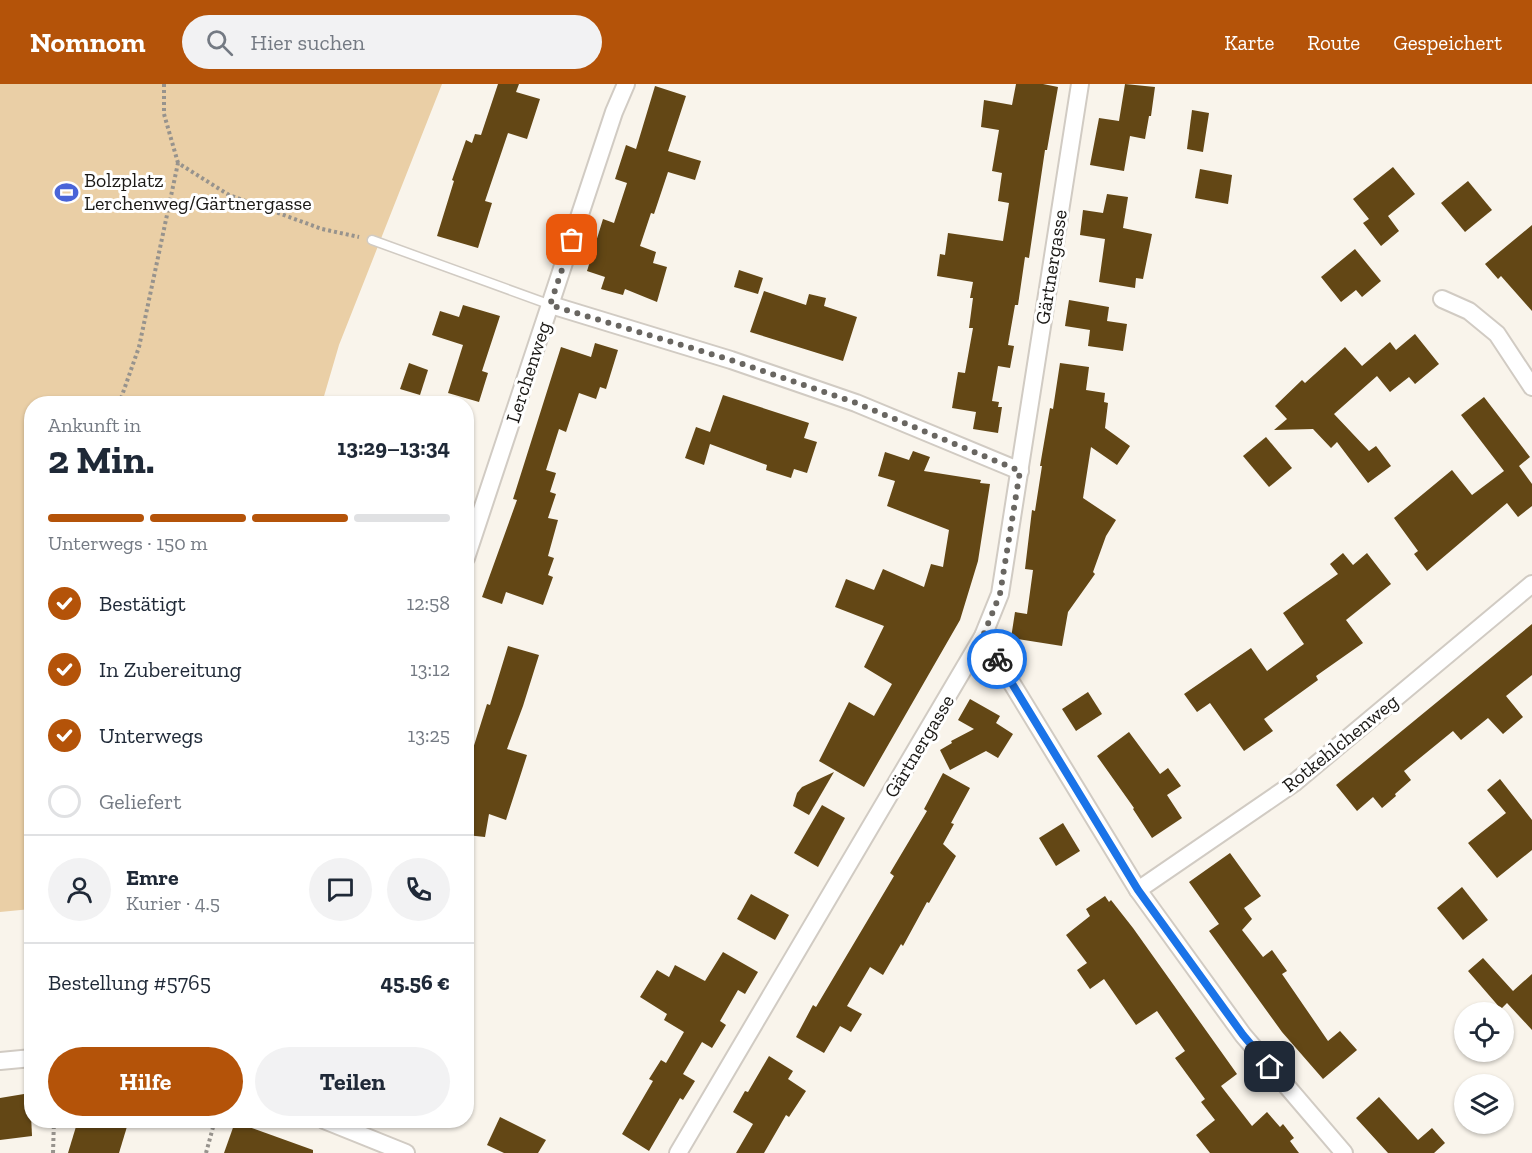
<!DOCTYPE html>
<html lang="de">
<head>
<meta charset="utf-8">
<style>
	:root { --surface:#fff; --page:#f2f2f3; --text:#1f2937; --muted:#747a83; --line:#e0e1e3; --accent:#b45309 }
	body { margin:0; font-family:"Zilla Slab",serif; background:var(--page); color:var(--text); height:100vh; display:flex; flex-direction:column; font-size:22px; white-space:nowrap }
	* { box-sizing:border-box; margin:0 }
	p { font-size:20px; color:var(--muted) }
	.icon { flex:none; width:33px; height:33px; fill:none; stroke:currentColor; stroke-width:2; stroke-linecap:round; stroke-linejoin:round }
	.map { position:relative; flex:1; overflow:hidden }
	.drawer { position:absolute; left:24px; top:312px; width:450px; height:732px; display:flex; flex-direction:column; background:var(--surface); border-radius:24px; box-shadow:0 2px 4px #0004 }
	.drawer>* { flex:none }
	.fabs { position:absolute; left:1454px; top:918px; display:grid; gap:12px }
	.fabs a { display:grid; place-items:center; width:60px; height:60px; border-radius:50%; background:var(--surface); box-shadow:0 2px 4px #0004; font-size:30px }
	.pin { position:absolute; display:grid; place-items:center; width:51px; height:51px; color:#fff; margin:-26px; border-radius:12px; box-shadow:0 3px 9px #0006 }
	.courier { position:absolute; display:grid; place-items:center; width:60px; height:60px; margin:-30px; border:4px solid #1a73e8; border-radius:50%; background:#fff; color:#222; box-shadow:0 2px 8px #0007 }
	.headline em { font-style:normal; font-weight:700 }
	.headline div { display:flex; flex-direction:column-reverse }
	.headline { display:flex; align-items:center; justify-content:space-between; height:102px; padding:0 24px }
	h1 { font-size:39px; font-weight:700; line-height:45px }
	.bar { display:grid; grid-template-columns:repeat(4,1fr); gap:9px 6px; align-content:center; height:72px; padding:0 24px }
	.bar i { height:8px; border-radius:4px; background:var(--line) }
	.bar .active { background:var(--accent) }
	.bar p { grid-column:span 4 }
	.line { display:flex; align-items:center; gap:15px; padding:0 24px; border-top:2px solid var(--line) }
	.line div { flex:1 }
	.round { display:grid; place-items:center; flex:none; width:63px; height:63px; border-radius:32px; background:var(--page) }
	ol { padding:0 24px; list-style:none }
	li { display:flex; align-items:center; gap:18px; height:66px }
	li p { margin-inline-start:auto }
	li .icon { padding:6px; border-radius:50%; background:var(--accent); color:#fff; stroke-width:4 }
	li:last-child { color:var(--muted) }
	li i { width:33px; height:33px; border:3px solid var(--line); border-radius:50% }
	.button { display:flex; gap:12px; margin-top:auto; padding:12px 24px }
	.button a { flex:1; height:69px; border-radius:36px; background:var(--accent); color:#fff; font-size:24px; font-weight:700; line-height:69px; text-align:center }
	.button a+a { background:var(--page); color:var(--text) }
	header { display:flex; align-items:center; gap:36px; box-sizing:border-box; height:84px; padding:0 30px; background:var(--accent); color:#fff }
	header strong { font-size:28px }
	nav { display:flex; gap:33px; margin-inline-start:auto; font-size:21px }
	.search { width:420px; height:54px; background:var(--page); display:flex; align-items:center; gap:15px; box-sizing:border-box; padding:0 21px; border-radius:33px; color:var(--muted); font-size:22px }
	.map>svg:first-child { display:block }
	.green { fill:#eacfa6 }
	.building { fill:#634715 }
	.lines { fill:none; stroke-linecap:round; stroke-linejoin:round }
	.lane-casing { stroke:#d1cbc3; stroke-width:11 }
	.street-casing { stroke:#d1cbc3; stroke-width:20 }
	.path { stroke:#97938d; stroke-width:4; stroke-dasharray:3 3; stroke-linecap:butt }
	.lane { stroke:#fff; stroke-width:8 }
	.street { stroke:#fff; stroke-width:16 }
	.done { stroke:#696661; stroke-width:6; stroke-dasharray:0 10.8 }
	.route { stroke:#1a73e8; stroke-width:8 }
	.labels { text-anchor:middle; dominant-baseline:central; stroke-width:6; stroke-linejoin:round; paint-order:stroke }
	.poi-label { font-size:20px; fill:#1b1916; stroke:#fff; text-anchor:start }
	.street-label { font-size:20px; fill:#1b1916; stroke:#fff }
</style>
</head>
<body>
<header>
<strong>Nomnom</strong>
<div class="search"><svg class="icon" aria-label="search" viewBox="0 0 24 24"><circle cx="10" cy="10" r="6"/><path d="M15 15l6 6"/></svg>Hier suchen</div>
<nav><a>Karte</a><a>Route</a><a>Gespeichert</a></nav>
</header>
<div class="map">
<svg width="1532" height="1069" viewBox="0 0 1532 1069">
	<rect width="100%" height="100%" fill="#f9f4eb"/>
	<polygon class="green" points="0,0 442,0 339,261 322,319 32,320 31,825 0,828"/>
	<g class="building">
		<polygon points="498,0 519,0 516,8 540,15 527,55 508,49 485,117 492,119 478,164 437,152 454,97 452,96 466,56 472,59 475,50 481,51"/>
		<polygon points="1016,0 1043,0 1058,3 1047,66 1045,66 1029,174 1025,173 1018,221 1015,221 1008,261 1014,262 1010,284 998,282 992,317 999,318 998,323 1002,323 998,349 973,345 976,328 952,324 958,288 965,289 973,244 969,244 973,214 970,214 973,198 937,192 940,170 945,171 948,149 1003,157 1009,119 998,117 1002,89 992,87 999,46 981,43 984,16 1012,21"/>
		<polygon points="1125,0 1155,3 1151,32 1149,32 1145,55 1130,52 1124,87 1090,81 1099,34 1119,37"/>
		<polygon points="655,2 686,12 668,67 701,77 695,96 668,88 654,130 651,129 640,162 656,168 653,179 667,183 657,218 625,205 623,211 601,205 605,193 587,187 603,135 614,139 627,99 615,95 626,61 636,65"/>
		<polygon points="1192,26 1209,29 1203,68 1187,65"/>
		<polygon points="1393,83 1415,110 1388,132 1399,147 1381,162 1363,139 1369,135 1353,115"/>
		<polygon points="1200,85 1232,91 1228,120 1195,114"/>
		<polygon points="1468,97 1492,126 1465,148 1441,119"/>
		<polygon points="1107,110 1128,113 1123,144 1152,150 1143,195 1136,194 1135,204 1099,198 1105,155 1080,151 1083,126 1103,129"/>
		<polygon points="1532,141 1532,227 1501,192 1498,195 1485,180"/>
		<polygon points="1355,165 1381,197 1362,213 1356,206 1341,218 1321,193"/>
		<polygon points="739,186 763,194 758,210 734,203"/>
		<polygon points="764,207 806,221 809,210 826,214 824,222 857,233 843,277 750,248"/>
		<polygon points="1069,216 1109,223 1107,237 1127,240 1123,267 1088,262 1090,246 1065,242"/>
		<polygon points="463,221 500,232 482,287 488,289 479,318 448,309 463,261 432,251 440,227 459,233"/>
		<polygon points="1415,250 1439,280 1415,300 1409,293 1390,308 1377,292 1334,330 1369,367 1376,362 1391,382 1368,399 1337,358 1331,364 1313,345 1274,346 1287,335 1275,322 1302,296 1305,299 1345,263 1362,282 1390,258 1396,266"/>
		<polygon points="595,259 618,266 606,305 600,303 596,315 579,309 566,348 559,345 546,386 556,389 550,408 556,410 548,434 558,436 548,472 554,474 548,491 553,493 543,521 506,508 502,520 482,513 517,416 513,415 561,263 591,273"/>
		<polygon points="409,279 428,286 420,311 400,305"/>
		<polygon points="1060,279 1089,283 1086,306 1105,309 1104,318 1108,319 1105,344 1130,362 1117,381 1091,363 1083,414 1116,436 1106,452 1093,488 1095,490 1068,528 1062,562 1011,554 1015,528 1027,530 1033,486 1025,485 1032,426 1035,427 1042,382 1040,382 1050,324 1053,325"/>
		<polygon points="723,311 809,339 804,354 817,358 807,389 794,385 791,394 766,386 767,381 710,360 704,381 685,374 696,343 710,348"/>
		<polygon points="1484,313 1530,373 1519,382 1532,400 1532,422 1518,433 1507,419 1427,487 1414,470 1418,467 1394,434 1452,386 1472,411 1504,387 1461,331"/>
		<polygon points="1266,353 1292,384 1269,403 1243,372"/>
		<polygon points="913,367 930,373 924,387 981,396 980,399 990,400 978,477 960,536 864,703 819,677 849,618 874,632 892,600 864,583 884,542 835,523 846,495 874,506 883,485 924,503 931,480 943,483 949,446 887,422 895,397 878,392 885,368 909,376"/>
		<polygon points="1343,469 1353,481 1367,469 1391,500 1346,536 1363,559 1316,592 1318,596 1264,635 1273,647 1244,667 1210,619 1197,628 1184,610 1251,564 1267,587 1304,560 1283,529 1338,490 1330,480"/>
		<polygon points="1532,540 1532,591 1506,612 1523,633 1503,650 1488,634 1461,656 1453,647 1404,687 1411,696 1395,710 1396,712 1382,724 1373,713 1357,727 1336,701"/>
		<polygon points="508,562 539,571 523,622 507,665 527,671 506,736 489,730 485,753 466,751 466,670 471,671 487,620 490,621"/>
		<polygon points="1088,608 1102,630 1076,647 1062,625"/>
		<polygon points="970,615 1000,632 996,639 1013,650 998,674 986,667 950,686 940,666 952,659 951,657 974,645 958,636"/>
		<polygon points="1129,648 1160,690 1168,684 1181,702 1167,711 1182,734 1152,754 1133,725 1134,724 1097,672"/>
		<polygon points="834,688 809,731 793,722 797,709 802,703"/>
		<polygon points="943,689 970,704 951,739 954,740 943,760 956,772 929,819 927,818 903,862 901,860 883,891 870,883 847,922 862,930 851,948 840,942 824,969 796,953 813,921 816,923 894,792 890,789 927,727 924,725"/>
		<polygon points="1500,695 1532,736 1532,766 1497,794 1468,759 1506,729 1487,706"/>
		<polygon points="822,721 845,734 818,783 794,769"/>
		<polygon points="1063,739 1080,767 1056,782 1039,754"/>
		<polygon points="1230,769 1261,812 1244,824 1252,835 1242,846 1263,873 1272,866 1287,887 1282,890 1328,957 1340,947 1357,966 1323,995 1282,948 1209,847 1219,840 1189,798"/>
		<polygon points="1462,803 1488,836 1463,856 1437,824"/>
		<polygon points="751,810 789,831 775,856 737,835"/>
		<polygon points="1105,812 1109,818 1111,816 1133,844 1237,990 1221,1002 1252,1042 1267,1028 1280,1043 1283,1040 1294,1054 1290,1057 1299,1069 1210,1069 1196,1051 1215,1036 1201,1018 1205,1015 1175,974 1185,967 1157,927 1136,941 1104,895 1090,905 1077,886 1087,879 1066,851 1090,832 1086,825"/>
		<polygon points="723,868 758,888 745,910 738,906 720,937 726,941 712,964 702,958 683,990 695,997 683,1016 680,1014 649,1067 622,1050 653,997 649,995 661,976 666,979 684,948 664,936 667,930 640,913 657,886 669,893 675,881 705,897"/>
		<polygon points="1483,874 1513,907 1532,890 1532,946 1507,919 1501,925 1468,887"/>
		<polygon points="769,972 793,987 788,995 806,1007 789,1033 786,1031 764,1069 736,1069 753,1040 733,1028 745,1007 748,1008"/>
		<polygon points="30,1009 32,1052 0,1056 0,1014"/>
		<polygon points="1379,1013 1418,1056 1432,1044 1445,1059 1434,1069 1388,1069 1356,1034"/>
		<polygon points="500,1033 546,1056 538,1069 504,1069 487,1061"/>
		<polygon points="78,1036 129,1036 119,1069 68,1069"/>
		<polygon points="235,1038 313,1066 313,1069 224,1069"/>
	</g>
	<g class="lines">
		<defs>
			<polyline id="lane" points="372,156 551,221"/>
			<g id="street">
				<polyline points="1442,215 1469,227 1497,250 1532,303"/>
				<polyline points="551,221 731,276 856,319 1020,387"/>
				<polyline points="466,474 614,28 626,0"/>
				<polyline points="983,552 1138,806 1243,951 1344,1069"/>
				<polyline points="1138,806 1294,699 1532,500"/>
				<polyline points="0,977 32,974"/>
				<polyline points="324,1036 406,1069"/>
				<polyline points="678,1069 983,552 1000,510 1080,0"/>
			</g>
		</defs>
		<use href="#lane" class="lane-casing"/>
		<use href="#street" class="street-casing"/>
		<g class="path">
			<polyline points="164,0 164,30 178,79"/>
			<polyline points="119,320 139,263 178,79 229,111 322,145 359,153"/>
			<polyline points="53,1069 54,1036"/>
			<polyline points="206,1069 215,1036"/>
		</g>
		<use href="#lane" class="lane"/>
		<use href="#street" class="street"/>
	</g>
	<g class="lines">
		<polyline class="done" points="572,156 550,221 731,276 856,319 1020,387 1000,510 983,552 997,575"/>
		<polyline class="route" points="997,575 1138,806 1243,951 1270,983"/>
	</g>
	<defs>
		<symbol id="stadium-bare" viewBox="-9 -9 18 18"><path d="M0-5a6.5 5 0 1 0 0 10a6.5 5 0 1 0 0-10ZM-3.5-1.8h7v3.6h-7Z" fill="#4964d8" stroke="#fff" stroke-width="2.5" paint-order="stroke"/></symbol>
	</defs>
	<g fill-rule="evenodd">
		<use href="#stadium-bare" x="50" y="92" width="33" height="33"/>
	</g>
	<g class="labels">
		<g class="poi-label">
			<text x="84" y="96">Bolzplatz<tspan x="84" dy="23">Lerchenweg/Gärtnergasse</tspan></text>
		</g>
		<g class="street-label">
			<text transform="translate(1051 183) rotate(-81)">Gärtnergasse</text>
			<text transform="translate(528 288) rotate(-72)">Lerchenweg</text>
			<text transform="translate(1340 659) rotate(-39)">Rotkehlchenweg</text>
			<text transform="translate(919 662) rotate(-59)">Gärtnergasse</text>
		</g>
	</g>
</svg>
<div class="fabs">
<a><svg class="icon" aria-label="locate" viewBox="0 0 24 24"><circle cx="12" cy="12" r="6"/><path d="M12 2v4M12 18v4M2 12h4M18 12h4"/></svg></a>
<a><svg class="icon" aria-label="layers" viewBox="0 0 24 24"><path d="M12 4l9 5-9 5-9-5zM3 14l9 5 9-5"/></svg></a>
</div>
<div class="pin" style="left:572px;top:156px;background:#ea580c"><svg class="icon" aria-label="bag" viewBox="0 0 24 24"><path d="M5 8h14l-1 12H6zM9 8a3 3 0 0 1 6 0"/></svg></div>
<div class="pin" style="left:1270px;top:983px;background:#1f2937"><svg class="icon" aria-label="home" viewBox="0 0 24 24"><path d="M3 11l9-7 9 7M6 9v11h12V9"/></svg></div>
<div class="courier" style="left:997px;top:575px"><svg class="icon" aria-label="bike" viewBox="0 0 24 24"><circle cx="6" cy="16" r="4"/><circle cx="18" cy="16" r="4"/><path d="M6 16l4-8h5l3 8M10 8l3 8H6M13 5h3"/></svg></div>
<section class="drawer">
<div class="headline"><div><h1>2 Min.</h1><p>Ankunft in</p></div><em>13:29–13:34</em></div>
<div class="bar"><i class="active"></i><i class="active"></i><i class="active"></i><i></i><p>Unterwegs · 150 m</p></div>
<ol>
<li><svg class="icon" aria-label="check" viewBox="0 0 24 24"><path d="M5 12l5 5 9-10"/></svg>Bestätigt<p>12:58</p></li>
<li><svg class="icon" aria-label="check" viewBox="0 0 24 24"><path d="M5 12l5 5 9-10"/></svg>In Zubereitung<p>13:12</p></li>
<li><svg class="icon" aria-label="check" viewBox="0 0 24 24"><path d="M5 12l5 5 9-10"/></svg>Unterwegs<p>13:25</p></li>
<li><i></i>Geliefert</li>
</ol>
<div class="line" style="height:108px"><a class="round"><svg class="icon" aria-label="person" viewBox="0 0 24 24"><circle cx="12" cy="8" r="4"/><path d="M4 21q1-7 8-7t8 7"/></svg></a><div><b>Emre</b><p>Kurier · 4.5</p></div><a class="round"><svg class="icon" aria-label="chat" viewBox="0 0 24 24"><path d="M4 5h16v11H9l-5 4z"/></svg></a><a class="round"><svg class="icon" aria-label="phone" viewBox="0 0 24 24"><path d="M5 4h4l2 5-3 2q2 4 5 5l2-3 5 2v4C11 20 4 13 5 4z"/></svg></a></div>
<div class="line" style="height:78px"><div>Bestellung #5765</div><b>45.56 €</b></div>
<div class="button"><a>Hilfe</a><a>Teilen</a></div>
</section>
</div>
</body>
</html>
